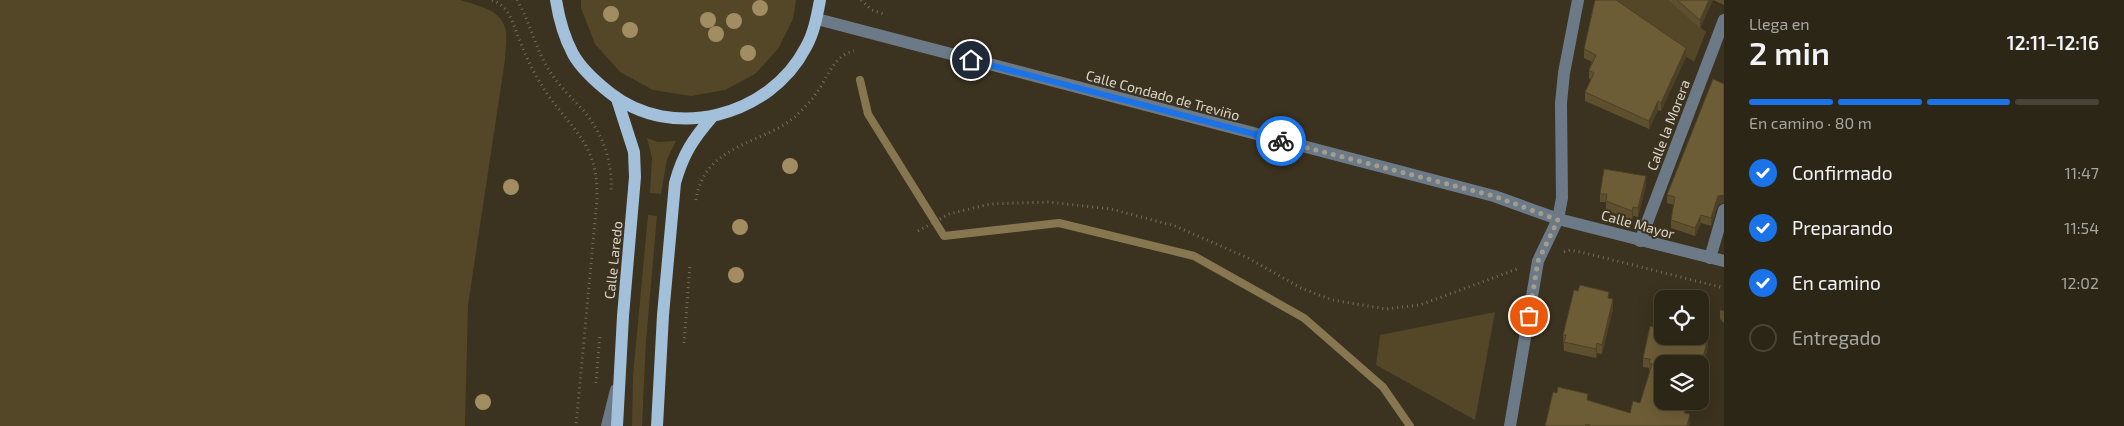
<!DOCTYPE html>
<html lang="es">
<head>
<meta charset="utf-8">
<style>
	:root { --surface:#2c2617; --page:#342e20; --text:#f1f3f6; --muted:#a6a5a1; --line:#484336; --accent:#1a73e8 }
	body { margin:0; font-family:"Exo 2",sans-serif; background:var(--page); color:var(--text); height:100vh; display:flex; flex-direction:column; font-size:19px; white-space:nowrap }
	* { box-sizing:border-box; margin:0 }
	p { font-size:16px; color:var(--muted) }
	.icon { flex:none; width:28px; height:28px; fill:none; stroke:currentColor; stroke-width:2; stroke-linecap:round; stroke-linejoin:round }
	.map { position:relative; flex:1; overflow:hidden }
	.side { display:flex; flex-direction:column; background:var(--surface); width:400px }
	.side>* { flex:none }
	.fabs { position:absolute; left:1654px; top:290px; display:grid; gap:10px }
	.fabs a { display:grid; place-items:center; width:55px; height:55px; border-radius:10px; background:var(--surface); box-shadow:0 5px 20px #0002,0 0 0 1px var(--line); font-size:25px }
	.pin { position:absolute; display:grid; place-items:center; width:42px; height:42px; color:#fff; margin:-21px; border:2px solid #fff; border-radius:50%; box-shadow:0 1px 5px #0007 }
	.courier { position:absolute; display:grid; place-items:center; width:50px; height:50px; margin:-25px; border:4px solid #1a73e8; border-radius:50%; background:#fff; color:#222; box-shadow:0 1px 6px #0007 }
	.overview em { font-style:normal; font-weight:600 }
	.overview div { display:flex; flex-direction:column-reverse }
	.overview { display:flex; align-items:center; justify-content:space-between; height:85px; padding:0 25px }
	h1 { font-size:32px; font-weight:600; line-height:38px }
	.bar { display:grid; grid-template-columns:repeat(4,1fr); gap:8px 5px; align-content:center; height:60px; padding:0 25px }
	.bar i { height:6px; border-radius:4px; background:var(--line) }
	.bar .on { background:var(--accent) }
	.bar p { grid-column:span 4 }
	ol { padding:0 25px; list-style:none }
	li { display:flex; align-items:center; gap:15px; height:55px }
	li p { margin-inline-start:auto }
	li .icon { padding:5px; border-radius:50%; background:var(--accent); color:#fff; stroke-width:4 }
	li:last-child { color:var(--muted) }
	li i { width:28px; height:28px; border:2px solid var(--line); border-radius:50% }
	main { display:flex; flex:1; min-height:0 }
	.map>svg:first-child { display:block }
	.green { fill:#534728 }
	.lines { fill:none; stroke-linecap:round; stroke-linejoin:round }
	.stream { stroke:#877750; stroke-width:8 }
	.path { stroke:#756d5d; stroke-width:3; stroke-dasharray:1 4; stroke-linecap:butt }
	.minor { stroke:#6c7a87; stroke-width:12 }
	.major { stroke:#a3c0db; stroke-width:12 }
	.tree { fill:#a18d61 }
	.wall { fill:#5e502f }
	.shaded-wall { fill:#4c4126 }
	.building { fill:#6d5d37; stroke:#4c4126 }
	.done { stroke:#a39d8e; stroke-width:5; stroke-dasharray:0 9 }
	.route { stroke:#1a73e8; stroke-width:6 }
	.labels { text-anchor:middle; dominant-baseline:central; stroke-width:4; stroke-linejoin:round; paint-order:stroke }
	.street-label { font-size:14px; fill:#dbd6ca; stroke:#3b321f }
</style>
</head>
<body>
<main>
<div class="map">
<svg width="1724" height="426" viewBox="0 0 1724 426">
	<rect width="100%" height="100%" fill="#3b321f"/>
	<g class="green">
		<path d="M 0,0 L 460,0 C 476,5 500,9 505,28 C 508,37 505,51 505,60 L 468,305 L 465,426 L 0,426 Z"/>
		<polygon points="581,0 796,0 793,19 778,49 755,74 725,90 691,96 653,90 620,72 595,44 581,8"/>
		<polygon points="1603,0 1668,0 1706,32 1694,62"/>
		<polygon points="647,138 658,142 676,141 667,159 661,194 650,193 652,158"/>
		<polygon points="648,215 657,216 646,341 642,426 632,426 633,376"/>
		<polygon points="1495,312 1475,420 1376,365 1380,335"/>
	</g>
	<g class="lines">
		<polyline class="stream" points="860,80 868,114 944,236 1059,223 1194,256 1304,318 1383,387 1410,426"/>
		<g class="path">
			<path d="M 492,0 C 510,7 512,22 519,39 C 528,62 539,84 554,103 C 566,119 579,132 588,150 C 596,166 597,182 597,199 L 576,426"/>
			<path d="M 517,0 C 530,22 535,48 549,70 C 558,85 571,97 583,110 C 602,132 613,162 611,191"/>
			<polyline points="861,0 872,10 886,15"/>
			<path d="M 696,200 C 704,143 764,145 797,115 C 803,109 810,102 815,95 C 827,80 833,55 854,51"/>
			<polyline points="918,231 949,214 990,204 1049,202 1111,209 1175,226 1248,258 1301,288 1332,300 1386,309 1420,305 1517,269"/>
			<polyline points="1564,252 1570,250 1581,252 1724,288"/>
			<polyline points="684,343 690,265"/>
			<polyline points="596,383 600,334"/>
		</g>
		<g class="minor">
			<polyline points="817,19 1494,196 1558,219 1724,261"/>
			<polyline points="1640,241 1724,20"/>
			<polyline points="1710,258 1724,210"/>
			<polyline points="607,426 616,390"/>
			<polyline points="1510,426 1538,261 1558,219 1562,198 1561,103 1564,73 1578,0"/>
		</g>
		<g class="major">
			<path d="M 556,0 C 559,19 564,37 573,54 C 582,70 596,82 610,93 C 672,142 770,117 806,47 C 814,33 817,16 820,0"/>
			<polyline points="617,426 623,316 635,177 634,152 617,99"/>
			<path d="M 657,426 L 663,315 L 675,183 C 683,154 693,139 712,117"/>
		</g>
	</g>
	<g class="tree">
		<circle cx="760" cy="8" r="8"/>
		<circle cx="611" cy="14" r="8"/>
		<circle cx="708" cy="20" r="8"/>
		<circle cx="734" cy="21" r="8"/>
		<circle cx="630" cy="30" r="8"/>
		<circle cx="716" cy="34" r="8"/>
		<circle cx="748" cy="53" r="8"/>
		<circle cx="790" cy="166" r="8"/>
		<circle cx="511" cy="187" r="8"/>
		<circle cx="740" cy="227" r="8"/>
		<circle cx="736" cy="275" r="8"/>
		<circle cx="483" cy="402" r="8"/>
	</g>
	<g class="wall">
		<polygon points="1668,0 1713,0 1700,28"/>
		<polygon points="1713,0 1724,0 1724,5"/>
		<polygon points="1584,49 1686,57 1661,111 1658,110 1649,129 1585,101 1585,92 1591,80 1589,78 1589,70 1592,62 1584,58"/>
		<polygon points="1646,185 1638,217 1633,216 1632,220 1606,210 1606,202 1600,202 1600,194"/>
		<polygon points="1667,195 1718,205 1711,226 1701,223 1695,236 1671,228 1671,220 1674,205 1667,203"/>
		<polygon points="1609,298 1613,309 1602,354 1597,353 1596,358 1564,351 1563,335"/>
		<polygon points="1720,310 1724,311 1724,323 1720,319"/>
		<polygon points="1708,345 1700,381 1700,364 1662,364 1690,423 1689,426 1545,426 1588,400 1630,413 1640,403 1650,372 1649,372 1649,368 1643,367 1643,358"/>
	</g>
	<g class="shaded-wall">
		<polygon points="1709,0 1713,0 1700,28 1700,20"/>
		<polygon points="1686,48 1686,57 1661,111 1661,103"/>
		<polygon points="1658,101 1658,110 1649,129 1649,121"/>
		<polygon points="1646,176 1646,185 1638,217 1638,208"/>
		<polygon points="1724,195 1724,203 1718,205 1711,226 1711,218 1718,196"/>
		<polygon points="1633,207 1633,216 1632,220 1632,211"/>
		<polygon points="1701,215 1701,223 1695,236 1695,228"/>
		<polygon points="1613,299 1613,309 1602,354 1602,345"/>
		<polygon points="1708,336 1708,345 1700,381 1700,371"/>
		<polygon points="1597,343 1597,353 1596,358 1596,349"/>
		<polygon points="1686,401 1688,401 1684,422 1684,413"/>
		<polygon points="1690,414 1689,426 1687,426"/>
	</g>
	<g class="building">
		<polygon points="1595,0 1616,0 1686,48 1661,103 1658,101 1649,121 1585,92 1594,73 1589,70 1596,55 1584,49"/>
		<polygon points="1677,0 1709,0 1700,20"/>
		<polygon points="1713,79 1724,84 1724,195 1718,196 1711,218 1701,215 1695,228 1671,220 1675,197 1667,195"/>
		<polygon points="1604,169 1646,176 1638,208 1633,207 1632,211 1606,201 1607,194 1600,194"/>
		<polygon points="1580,285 1609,292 1608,298 1613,299 1602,345 1597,343 1596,349 1564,342 1566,335 1563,335 1574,290 1578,291"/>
		<polygon points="1659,325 1662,325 1662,336 1700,336 1700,334 1708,336 1700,371 1700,364 1662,364 1662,401 1686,401 1684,413 1690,414 1687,426 1592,426 1586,424 1585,426 1545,426 1553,392 1557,393 1558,387 1588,394 1587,400 1630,413 1633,401 1640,403 1652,364 1649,363 1650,359 1643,358 1650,326 1658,328"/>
	</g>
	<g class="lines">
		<polyline class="done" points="1281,141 1494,196 1558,220 1538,261 1529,316"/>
		<polyline class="route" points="971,60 1281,141"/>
	</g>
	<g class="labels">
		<g class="street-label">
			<text transform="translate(1163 95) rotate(15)">Calle Condado de Treviño</text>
			<text transform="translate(1668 125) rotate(-69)">Calle la Morera</text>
			<text transform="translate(1638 224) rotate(15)">Calle Mayor</text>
			<text transform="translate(613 260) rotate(-84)">Calle Laredo</text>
		</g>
	</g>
</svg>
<div class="fabs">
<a><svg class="icon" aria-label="locate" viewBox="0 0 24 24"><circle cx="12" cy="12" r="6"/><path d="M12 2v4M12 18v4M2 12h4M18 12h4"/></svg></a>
<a><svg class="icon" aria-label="layers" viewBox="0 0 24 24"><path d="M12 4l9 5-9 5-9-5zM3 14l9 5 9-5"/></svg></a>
</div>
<div class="pin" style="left:1529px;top:316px;background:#ea580c"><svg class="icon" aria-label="bag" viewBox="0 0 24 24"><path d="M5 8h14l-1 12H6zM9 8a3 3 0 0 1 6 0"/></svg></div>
<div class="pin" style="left:971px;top:60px;background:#1f2937"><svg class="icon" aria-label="home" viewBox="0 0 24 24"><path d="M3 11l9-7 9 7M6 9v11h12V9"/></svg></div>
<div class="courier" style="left:1281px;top:141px"><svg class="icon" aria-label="bike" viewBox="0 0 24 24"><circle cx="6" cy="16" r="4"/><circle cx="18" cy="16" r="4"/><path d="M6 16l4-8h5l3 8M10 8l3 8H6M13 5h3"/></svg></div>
</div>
<section class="side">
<div class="overview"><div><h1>2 min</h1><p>Llega en</p></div><em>12:11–12:16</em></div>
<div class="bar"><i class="on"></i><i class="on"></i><i class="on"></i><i></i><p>En camino · 80 m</p></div>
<ol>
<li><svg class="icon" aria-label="check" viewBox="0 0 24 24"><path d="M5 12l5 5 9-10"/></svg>Confirmado<p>11:47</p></li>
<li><svg class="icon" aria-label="check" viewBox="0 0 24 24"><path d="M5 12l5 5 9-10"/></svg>Preparando<p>11:54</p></li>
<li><svg class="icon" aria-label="check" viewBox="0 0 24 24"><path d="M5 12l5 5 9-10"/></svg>En camino<p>12:02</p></li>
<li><i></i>Entregado</li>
</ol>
</section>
</main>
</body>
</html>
